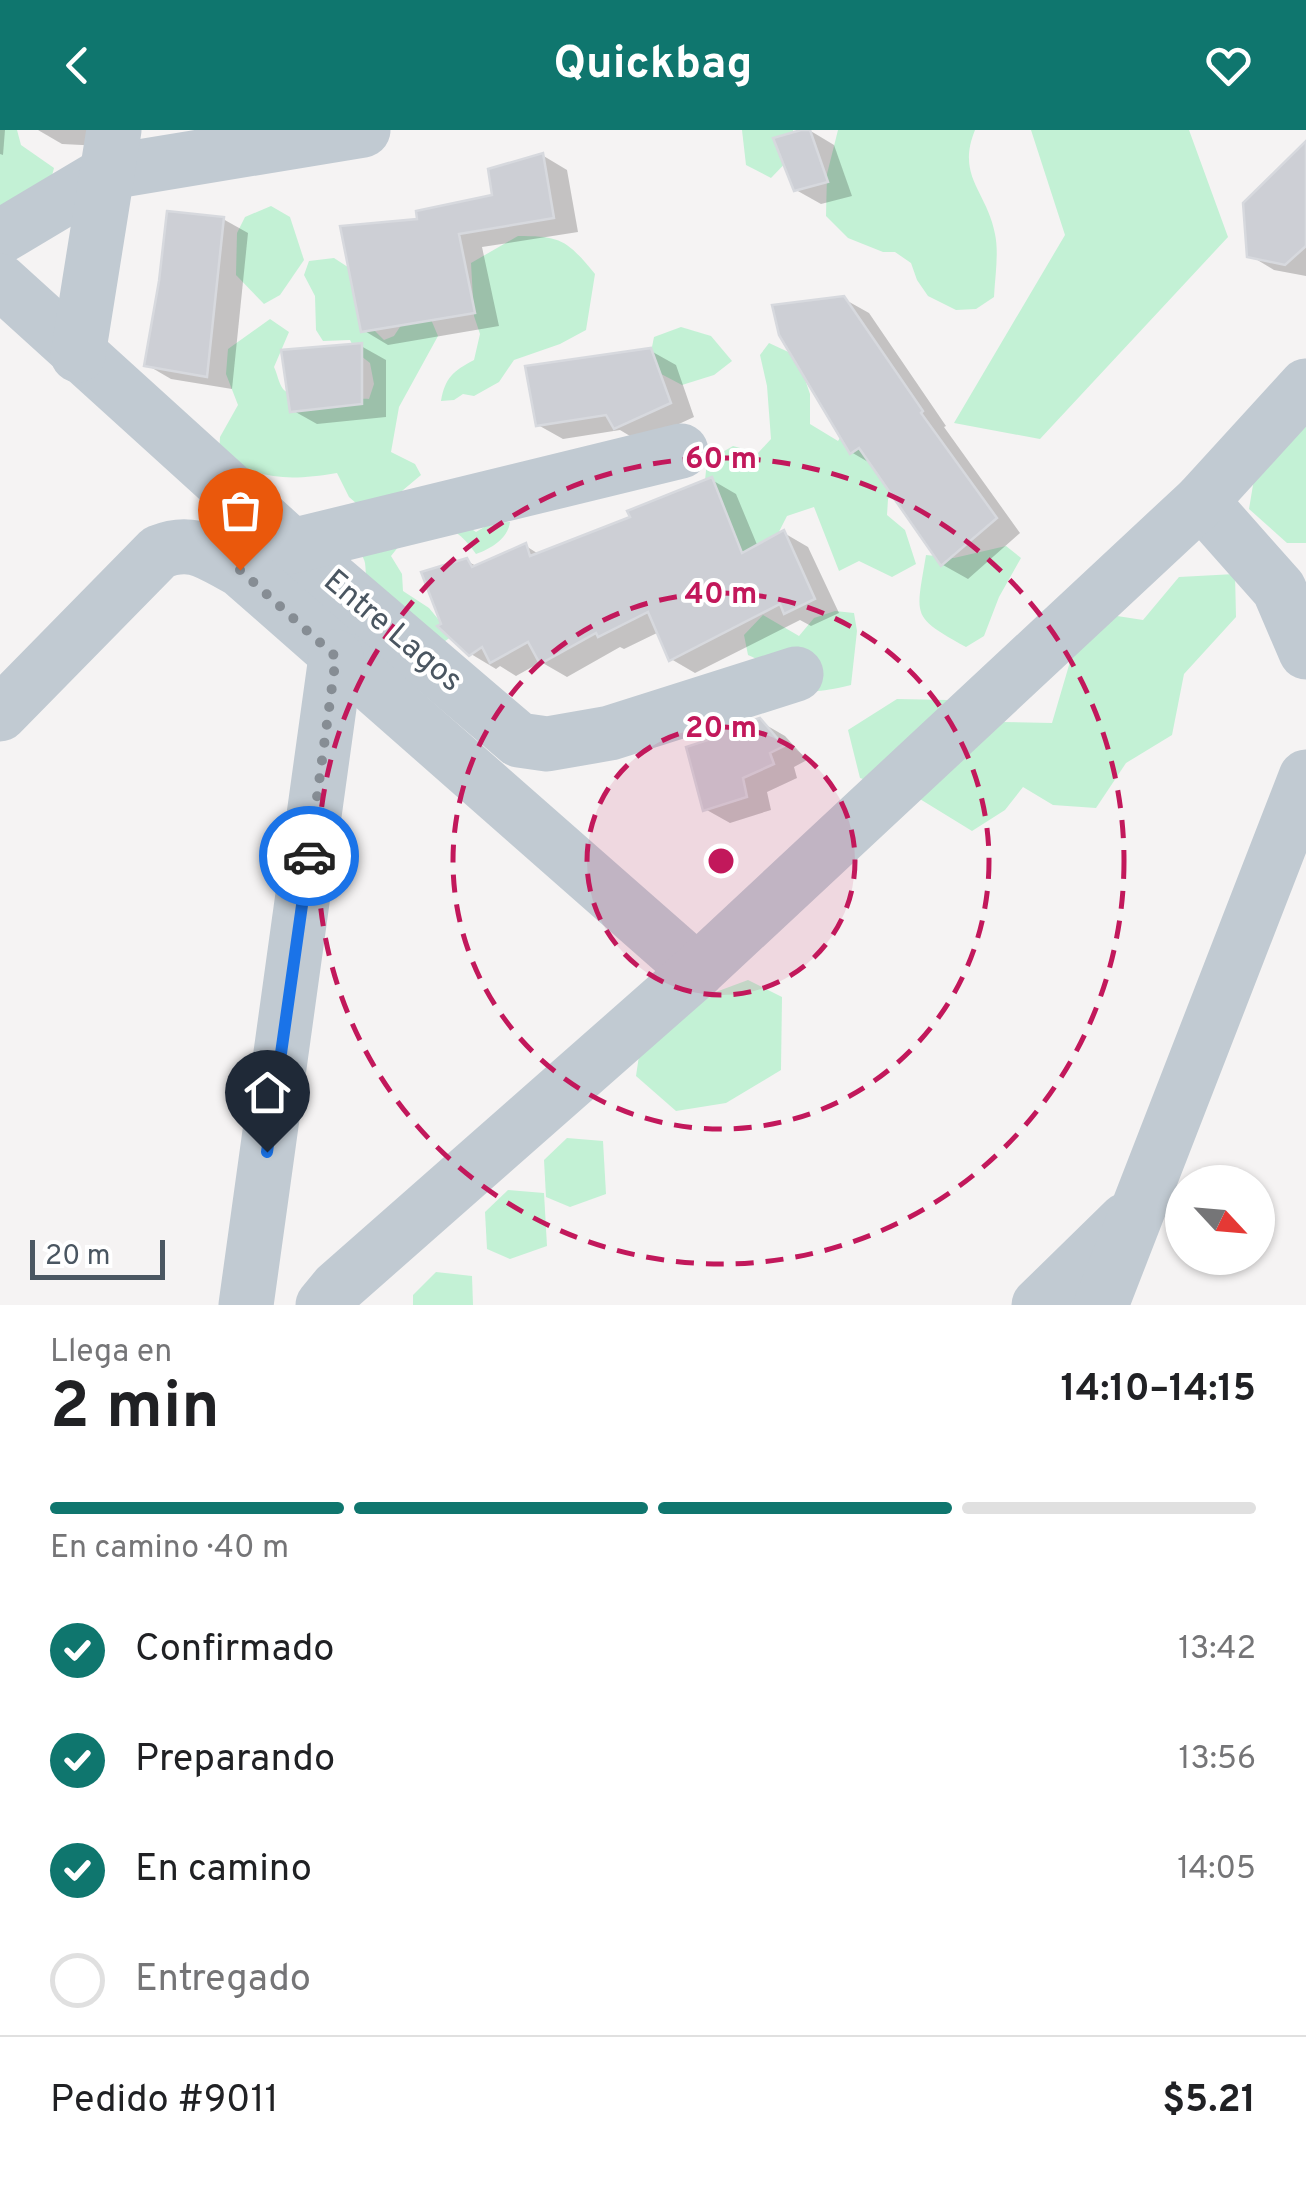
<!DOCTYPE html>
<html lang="es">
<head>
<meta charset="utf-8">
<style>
	:root { --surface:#fff; --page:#f6f6f6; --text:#202124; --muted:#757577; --line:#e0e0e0; --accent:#0f766e }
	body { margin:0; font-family:Overpass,sans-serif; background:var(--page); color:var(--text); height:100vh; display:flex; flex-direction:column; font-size:38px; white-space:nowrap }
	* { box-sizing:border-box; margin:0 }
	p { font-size:32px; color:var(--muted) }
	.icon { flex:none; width:55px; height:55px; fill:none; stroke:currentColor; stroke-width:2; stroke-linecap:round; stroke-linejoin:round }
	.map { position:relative; height:1175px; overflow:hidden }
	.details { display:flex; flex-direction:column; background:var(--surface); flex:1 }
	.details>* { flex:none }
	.needle { width:65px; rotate:116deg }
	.tools { position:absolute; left:1165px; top:1035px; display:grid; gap:20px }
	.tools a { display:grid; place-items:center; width:110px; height:110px; border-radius:50%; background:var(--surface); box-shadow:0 2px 8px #0004; font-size:50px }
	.scale { position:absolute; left:30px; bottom:25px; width:135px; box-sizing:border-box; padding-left:10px; border:5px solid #4a5661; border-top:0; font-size:28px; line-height:35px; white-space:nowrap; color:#4a5661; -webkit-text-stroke:8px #fff; paint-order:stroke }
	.pin { position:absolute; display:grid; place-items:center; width:85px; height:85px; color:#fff; margin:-102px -42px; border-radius:50% 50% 50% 0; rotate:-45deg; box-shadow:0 0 10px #0007 }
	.pin .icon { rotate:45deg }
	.courier { position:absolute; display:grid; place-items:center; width:100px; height:100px; margin:-50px; border:8px solid #1a73e8; border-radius:50%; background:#fff; color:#222; box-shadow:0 2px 12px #0007 }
	.head em { font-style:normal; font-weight:700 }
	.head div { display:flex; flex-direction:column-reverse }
	.head { display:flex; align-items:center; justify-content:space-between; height:170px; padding:0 50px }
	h1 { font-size:65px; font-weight:700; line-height:75px }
	.bar { display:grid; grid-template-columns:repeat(4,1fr); gap:15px 10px; align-content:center; height:120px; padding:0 50px }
	.bar i { height:12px; border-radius:8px; background:var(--line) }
	.bar .on { background:var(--accent) }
	.bar p { grid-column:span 4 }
	.line { display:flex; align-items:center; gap:25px; padding:0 50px; border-top:2px solid var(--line) }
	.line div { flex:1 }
	ol { padding:0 50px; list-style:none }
	li { display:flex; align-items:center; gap:30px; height:110px }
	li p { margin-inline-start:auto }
	li .icon { padding:10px; border-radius:50%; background:var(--accent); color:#fff; stroke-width:4 }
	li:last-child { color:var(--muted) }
	li i { width:55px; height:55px; border:5px solid var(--line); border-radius:50% }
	header { display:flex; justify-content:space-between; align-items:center; height:130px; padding:0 50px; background:var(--accent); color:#fff; font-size:45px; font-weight:700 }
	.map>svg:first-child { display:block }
	.green { fill:#c3f1d5 }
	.shadow { fill:#0003 }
	.building { fill:#cdcfd5; stroke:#d7d9de; stroke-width:2.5 }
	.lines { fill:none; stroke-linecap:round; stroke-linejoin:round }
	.minor { stroke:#c1cad2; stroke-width:55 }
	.done { stroke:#868d94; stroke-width:10; stroke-dasharray:0 18 }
	.route { stroke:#1a73e8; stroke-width:12 }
	.ring { fill:none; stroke:#c2185b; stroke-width:5; stroke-dasharray:18 12 }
	.labels { text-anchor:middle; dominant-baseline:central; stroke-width:8; stroke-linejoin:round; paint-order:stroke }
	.street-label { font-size:32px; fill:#4a5661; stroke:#fff }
	.centre { fill:#c2185b; stroke:#fff; stroke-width:5 }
	.ring-label { font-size:30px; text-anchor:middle; font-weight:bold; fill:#c2185b; stroke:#fff; stroke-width:8; stroke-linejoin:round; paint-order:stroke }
</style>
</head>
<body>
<header><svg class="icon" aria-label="back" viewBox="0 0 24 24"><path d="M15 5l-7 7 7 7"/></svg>Quickbag<svg class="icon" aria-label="heart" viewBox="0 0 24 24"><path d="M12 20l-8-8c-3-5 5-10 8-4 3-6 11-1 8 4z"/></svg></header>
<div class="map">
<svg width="1306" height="1175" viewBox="0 0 1306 1175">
	<rect width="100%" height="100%" fill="#f5f3f3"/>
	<g class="green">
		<polygon points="0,0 17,0 21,15 54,38 47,65 0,88"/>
		<polygon points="742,0 793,0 795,23 771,48 746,35"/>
		<path d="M 838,0 L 975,0 C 956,47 987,61 995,104 C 999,123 995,147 994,167 L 976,179 L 956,180 L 928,166 L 917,150 L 911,133 L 895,122 L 883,122 L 848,108 L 826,86 L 827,44 Z"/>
		<polygon points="1031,0 1189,0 1228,107 1040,309 954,293 1065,105"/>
		<polygon points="271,76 290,87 304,130 280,165 264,174 236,145 237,103 245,87"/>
		<path d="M 518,106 C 561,106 567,110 595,144 L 586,200 L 560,214 L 514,230 L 499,252 L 474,266 L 463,264 L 454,270 L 441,271 C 445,248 453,241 474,230 L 480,204 L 474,186 L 471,133 Z"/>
		<path d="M 334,128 L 360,145 L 369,195 L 384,210 L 394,206 L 415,174 L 427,180 L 438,206 L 399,277 L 391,322 L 415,334 L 421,345 L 396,366 L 364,380 L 349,367 L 337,343 C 288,351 263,350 219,326 L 220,307 L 238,275 L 226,244 L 228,219 L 270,189 L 289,202 L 274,237 C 277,243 279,254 283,259 C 293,272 351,268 369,269 L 374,254 L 370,233 L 356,222 L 350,210 L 323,211 L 316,200 L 315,166 L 304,145 L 309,131 Z"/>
		<polygon points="681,197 711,206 732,231 714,245 682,255 648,237 654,207"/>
		<polygon points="769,213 797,226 810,264 810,294 838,311 854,286 912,339 888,369 887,385 905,400 916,434 892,447 859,431 839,441 814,377 787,386 754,451 732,440 740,417 704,360 707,331 733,316 758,323 771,309 767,256 760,225"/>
		<polygon points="1306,296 1306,413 1287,413 1249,379 1254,349"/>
		<path d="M 433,373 L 476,402 L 491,393 L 510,392 C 508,409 490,419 476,424 C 448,382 418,390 391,426 L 402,444 L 403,461 L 429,478 L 452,506 L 437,517 C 418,494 396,494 375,470 C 364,457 367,449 365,433 C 364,426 357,420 353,414 L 372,407 Z"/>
		<path d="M 1006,416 L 1021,428 L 999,467 L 984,506 L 966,517 C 910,486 916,487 926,425 L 954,428 Z"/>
		<polygon points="1235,444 1236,487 1184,544 1172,605 1126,633 1096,678 1053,675 1023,657 1005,680 972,701 915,666 860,648 848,600 897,569 947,570 1001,592 1052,593 1072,525 1117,486 1143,490 1179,447"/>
		<path d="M 835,481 L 854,483 L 857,501 L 851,555 C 782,572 803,550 748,525 L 744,505 L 763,485 L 799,506 L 814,488 Z"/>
		<polygon points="748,850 782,867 781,940 726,973 676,981 636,946 641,912 697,869"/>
		<polygon points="567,1008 603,1011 606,1064 570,1077 546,1067 544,1030"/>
		<polygon points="508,1060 544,1063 547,1116 510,1129 487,1119 485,1082"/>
		<polygon points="436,1142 472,1146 473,1175 413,1175 413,1165"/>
	</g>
	<g class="shadow">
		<polygon points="0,0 5,0 3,25 0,24"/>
		<polygon points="38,0 105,0 102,16 62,14"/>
		<polygon points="809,0 834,15 852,66 821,74 796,60"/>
		<polygon points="1306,14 1306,146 1274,140 1249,125"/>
		<polygon points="542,25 567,40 578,102 482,117 499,196 388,215 363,200 420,91 495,67"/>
		<polygon points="223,89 248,103 232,259 171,249 147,235"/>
		<polygon points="844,169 869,183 946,296 944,297 1020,403 968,449 943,435 875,336 851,322"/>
		<polygon points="361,216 386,230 386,287 317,294 292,280"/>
		<polygon points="651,221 676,235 694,287 640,312 620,300 563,309 538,295"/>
		<polygon points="712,350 736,364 758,417 784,403 808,417 839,483 811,496 800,490 695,543 671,529 659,502 624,519 620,517 567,547 541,532 516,546 500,536 496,539 471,524 467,431 478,437 526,416 540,425 633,388"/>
		<polygon points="759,591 785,606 807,630 794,637 797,648 767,662 771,680 730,693 705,679"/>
	</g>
	<g class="building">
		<polygon points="801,0 810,0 828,52 794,61 773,8"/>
		<polygon points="1306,11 1306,116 1285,135 1247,127 1243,73"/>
		<polygon points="543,23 554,88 459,104 475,183 361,202 340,96 417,89 416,81 492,65 488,39"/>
		<polygon points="167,81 224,87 207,247 144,236 159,151"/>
		<polygon points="844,166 923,281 921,283 997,388 941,436 859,318 850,324 779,205 772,175"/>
		<polygon points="362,213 362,274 290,282 281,220"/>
		<polygon points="651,218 671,273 614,299 606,285 536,296 525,236"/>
		<polygon points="712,347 742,423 784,400 815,469 784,484 780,474 669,531 648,482 598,507 596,503 540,534 528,512 490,533 482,517 469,526 437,496 441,494 421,442 467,428 472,437 526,413 530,426 630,387 627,381"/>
		<polygon points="760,588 784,616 770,623 774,634 743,648 747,667 703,681 686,617 717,607 715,602"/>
	</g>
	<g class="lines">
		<g class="minor">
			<polyline points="0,107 109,42 363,0"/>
			<polyline points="0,151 292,416 519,610 547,614 610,603 796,544"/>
			<polyline points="78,225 114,0"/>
			<polyline points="1201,371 1279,459 1306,522"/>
			<polyline points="292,416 681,321"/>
			<path d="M 0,584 L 159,422 C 194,408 210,424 241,440 L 697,841"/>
			<polyline points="246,1175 336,527"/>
			<polyline points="323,1175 337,1158 697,841 1201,371 1306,256"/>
			<polyline points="1039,1175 1126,1090"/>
			<polyline points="1101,1175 1306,647"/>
		</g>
	</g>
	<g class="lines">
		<polyline class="done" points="240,440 336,527 309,726"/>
		<polyline class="route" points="267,1022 309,726"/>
	</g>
	<circle cx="721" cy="731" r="134" fill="#c2185b" fill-opacity=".12"/>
	<g class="ring">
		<circle cx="721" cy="731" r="134"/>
		<circle cx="721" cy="731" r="268"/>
		<circle cx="721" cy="731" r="403"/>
	</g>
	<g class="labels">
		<g class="street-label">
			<text transform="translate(392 502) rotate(40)">Entre Lagos</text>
		</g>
	</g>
	<circle cx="721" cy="731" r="15" class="centre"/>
	<g class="ring-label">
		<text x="721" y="338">60 m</text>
		<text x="721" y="473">40 m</text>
		<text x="721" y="607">20 m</text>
	</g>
</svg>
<div class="tools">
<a><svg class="needle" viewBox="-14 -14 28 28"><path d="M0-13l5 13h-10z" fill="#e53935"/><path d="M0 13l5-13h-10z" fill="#757577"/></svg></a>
</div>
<div class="scale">20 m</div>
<div class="pin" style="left:240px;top:440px;background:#ea580c"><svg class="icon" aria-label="bag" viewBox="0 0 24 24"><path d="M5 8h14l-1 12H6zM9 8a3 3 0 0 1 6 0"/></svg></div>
<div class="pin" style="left:267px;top:1022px;background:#1f2937"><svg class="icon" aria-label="home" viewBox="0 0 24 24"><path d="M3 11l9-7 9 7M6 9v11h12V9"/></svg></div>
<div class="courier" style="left:309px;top:726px"><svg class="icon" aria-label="car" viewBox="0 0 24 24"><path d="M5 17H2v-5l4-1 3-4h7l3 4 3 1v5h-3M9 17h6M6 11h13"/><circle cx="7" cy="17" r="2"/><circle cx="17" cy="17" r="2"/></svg></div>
</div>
<section class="details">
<div class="head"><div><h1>2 min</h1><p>Llega en</p></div><em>14:10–14:15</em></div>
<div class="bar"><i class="on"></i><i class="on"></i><i class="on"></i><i></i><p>En camino · 40 m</p></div>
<ol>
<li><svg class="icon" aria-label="check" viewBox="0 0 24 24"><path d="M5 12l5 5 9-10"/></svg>Confirmado<p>13:42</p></li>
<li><svg class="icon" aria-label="check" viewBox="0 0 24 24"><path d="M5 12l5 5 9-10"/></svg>Preparando<p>13:56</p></li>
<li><svg class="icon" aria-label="check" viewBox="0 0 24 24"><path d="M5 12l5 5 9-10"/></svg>En camino<p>14:05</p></li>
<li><i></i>Entregado</li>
</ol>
<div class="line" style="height:130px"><div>Pedido #9011</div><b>$5.21</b></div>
</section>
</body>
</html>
